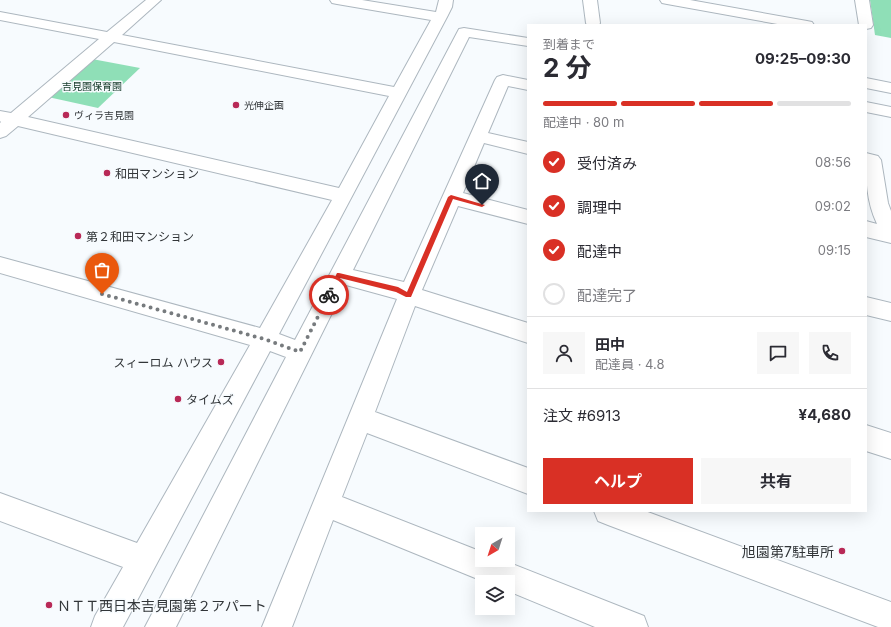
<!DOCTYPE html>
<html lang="ja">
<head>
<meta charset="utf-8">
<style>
	:root { --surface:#fff; --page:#f7f7f7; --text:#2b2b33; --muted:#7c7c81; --line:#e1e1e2; --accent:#d93025 }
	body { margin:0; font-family:Inter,"Noto Sans JP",sans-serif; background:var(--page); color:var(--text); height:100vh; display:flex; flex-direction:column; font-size:15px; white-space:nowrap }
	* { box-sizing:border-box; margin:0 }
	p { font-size:13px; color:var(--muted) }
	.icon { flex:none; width:22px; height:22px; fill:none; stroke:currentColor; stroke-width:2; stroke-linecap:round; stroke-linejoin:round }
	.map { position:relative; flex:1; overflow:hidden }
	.panel { position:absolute; left:527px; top:24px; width:340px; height:488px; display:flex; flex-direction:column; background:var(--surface); border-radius:0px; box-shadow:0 4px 16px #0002 }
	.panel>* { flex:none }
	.needle { width:26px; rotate:219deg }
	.fabs { position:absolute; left:475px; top:527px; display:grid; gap:8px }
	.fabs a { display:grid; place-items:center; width:40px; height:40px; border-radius:0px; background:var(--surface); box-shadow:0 4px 16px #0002; font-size:20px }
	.pin { position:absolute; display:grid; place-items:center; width:34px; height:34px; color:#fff; margin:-41px -17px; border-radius:50% 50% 50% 0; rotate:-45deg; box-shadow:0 0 4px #0007 }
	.pin .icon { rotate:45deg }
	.courier { position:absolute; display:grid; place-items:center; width:40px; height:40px; margin:-20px; border:3px solid #d93025; border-radius:50%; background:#fff; color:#222; box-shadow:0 1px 5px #0007 }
	.head em { font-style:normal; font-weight:700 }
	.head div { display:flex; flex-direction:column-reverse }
	.head { display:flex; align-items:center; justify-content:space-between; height:68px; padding:0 16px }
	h1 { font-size:26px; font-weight:700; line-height:30px }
	.bar { display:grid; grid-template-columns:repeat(4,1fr); gap:6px 4px; align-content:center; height:48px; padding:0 16px }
	.bar i { height:5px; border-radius:3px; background:var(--line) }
	.bar .current { background:var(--accent) }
	.bar p { grid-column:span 4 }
	.line { display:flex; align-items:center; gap:10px; padding:0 16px; border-top:1px solid var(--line) }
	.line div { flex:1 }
	.round { display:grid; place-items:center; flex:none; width:42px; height:42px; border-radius:0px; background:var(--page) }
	ol { padding:0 16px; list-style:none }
	li { display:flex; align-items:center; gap:12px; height:44px }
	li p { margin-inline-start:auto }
	li .icon { padding:4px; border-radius:50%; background:var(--accent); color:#fff; stroke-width:4 }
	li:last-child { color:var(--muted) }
	li i { width:22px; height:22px; border:2px solid var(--line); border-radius:50% }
	.action { display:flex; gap:8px; margin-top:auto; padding:8px 16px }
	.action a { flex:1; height:46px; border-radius:0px; background:var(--accent); color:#fff; font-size:16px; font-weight:700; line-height:46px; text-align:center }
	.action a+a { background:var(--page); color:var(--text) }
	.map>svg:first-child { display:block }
	.green { fill:#8fdfb7 }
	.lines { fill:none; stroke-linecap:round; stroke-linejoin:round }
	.minor-casing { stroke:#adb7bf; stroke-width:2 }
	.tertiary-casing { stroke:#adb7bf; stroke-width:2 }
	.minor { fill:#fff; fill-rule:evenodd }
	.tertiary { fill:#fff; fill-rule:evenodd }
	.route { fill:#d93025 }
	.done { stroke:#777b7e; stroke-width:4; stroke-dasharray:0 7.2 }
	.poi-dot { fill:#b82957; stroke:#f7fbfe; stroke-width:1.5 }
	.labels { text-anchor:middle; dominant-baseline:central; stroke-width:3; stroke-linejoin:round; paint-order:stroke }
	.far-park-label { font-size:10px; fill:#123727; stroke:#f7fbfe }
	.far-poi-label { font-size:10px; fill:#323639; stroke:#f7fbfe; text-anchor:start }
	.poi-label { font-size:12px; fill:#323639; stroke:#f7fbfe; text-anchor:start }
	.near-poi-label { font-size:14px; fill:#323639; stroke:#f7fbfe; text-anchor:end }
</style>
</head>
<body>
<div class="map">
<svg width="891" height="627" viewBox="0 0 891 627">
	<rect width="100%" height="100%" fill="#f7fbfe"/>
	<g class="green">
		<polygon points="870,0 891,0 891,38 875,35"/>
		<polygon points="92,59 140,68 98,108 48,97"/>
	</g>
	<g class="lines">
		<defs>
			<g id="minor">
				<path d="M 146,0 L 161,0 L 122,35 L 394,87 L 431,20 L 337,4 L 332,3 L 330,0 L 362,0 L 436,12 L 439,0 L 453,0 L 452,7 L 447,17 L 279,334 L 295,340 L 459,29 L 464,28 L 528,38 L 528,46 L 469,37 L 353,270 L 404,282 L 495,80 L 497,77 L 503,75 L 528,80 L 528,90 L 508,86 L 488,133 L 528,142 L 528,154 L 484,143 L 463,193 L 528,210 L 528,224 L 458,206 L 422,290 L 528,323 L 528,343 L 415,306 L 375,412 L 528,468 L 528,494 L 367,433 L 342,497 L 482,552 L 482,560 L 502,560 L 644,616 L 648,627 L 595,627 L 508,591 L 508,582 L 485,582 L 333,520 L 292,627 L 262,627 L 397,299 L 346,285 L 176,627 L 145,627 L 286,357 L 270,351 L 123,627 L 91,627 L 95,616 L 123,567 L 0,521 L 0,493 L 137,543 L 250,345 L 0,273 L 0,257 L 260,328 L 332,200 L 18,126 L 6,136 L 0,138 L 0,123 L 1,122 L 0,121 L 0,111 L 11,113 L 99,39 L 0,20 L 0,12 L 107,32 ZM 114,42 L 389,96 L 339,188 L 28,117 Z"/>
				<polygon points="660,0 690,0 807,21 812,22 814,25 783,25 667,4 662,3"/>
				<polygon points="855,0 869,0 873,25 871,28 866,29 866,25 859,25"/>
				<polygon points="866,78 891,83 891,93 866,88"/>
				<polygon points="866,102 891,107 891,117 866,112"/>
				<path d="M 866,153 L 878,156 L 881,160 L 888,203 L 891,211 L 891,243 L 866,237 L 866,221 L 877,224 C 866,201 866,178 866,153 Z"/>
				<polygon points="866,297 891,303 891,321 866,315"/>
				<polygon points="866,425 891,433 891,459 866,451"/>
				<polygon points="594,511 645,511 891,602 891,627 878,627 608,525 598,521"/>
			</g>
			<polygon id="tertiary" points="583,0 597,0 600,23 599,25 587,25 586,23"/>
		</defs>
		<use href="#minor" class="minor-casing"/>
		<use href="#tertiary" class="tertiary-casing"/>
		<use href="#minor" class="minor"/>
		<use href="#tertiary" class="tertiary"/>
	</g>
	<polygon class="route" points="451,195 485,205 482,207 453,199 411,297 406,297 396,292 340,278 331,297 327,297 326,295 337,273 339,273 398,287 407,292 448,197"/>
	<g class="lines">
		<polyline class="done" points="102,294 264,339 300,352 329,295"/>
	</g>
	<g class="poi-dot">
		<circle cx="236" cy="105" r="4"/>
		<circle cx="66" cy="115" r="4"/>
		<circle cx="107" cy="173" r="4"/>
		<circle cx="78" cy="236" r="4"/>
		<circle cx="221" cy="362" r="4"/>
		<circle cx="178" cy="399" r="4"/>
		<circle cx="842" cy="551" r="4"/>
		<circle cx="49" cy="605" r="4"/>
	</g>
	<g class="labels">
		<g class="far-park-label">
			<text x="92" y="86">吉見園保育園</text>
		</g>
		<g class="far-poi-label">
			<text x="244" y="105">光伸企画</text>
			<text x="74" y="115">ヴィラ吉見園</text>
		</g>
		<g class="poi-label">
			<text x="115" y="173">和田マンション</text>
			<text x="86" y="236">第２和田マンション</text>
			<text x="213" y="362" text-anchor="end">スィーロム ハウス</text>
			<text x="186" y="399">タイムズ</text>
		</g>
		<g class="near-poi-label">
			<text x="834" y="551">旭園第7駐車所</text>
			<text x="57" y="605" text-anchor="start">ＮＴＴ西日本吉見園第２アパート</text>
		</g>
	</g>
</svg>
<div class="fabs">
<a><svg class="needle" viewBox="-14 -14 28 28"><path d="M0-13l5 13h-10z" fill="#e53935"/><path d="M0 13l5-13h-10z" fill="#7c7c81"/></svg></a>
<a><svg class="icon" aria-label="layers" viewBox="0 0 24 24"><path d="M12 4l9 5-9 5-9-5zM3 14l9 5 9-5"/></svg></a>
</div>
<div class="pin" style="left:102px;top:294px;background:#ea580c"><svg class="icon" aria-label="bag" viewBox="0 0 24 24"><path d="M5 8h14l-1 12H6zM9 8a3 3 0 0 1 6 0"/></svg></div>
<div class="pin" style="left:482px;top:205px;background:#1f2937"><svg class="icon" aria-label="home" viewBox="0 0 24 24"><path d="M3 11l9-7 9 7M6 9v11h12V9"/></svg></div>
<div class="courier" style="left:329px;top:295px"><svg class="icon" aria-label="bike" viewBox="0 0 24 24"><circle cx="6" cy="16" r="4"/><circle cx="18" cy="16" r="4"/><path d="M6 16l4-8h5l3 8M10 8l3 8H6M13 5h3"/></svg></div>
<section class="panel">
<div class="head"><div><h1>2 分</h1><p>到着まで</p></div><em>09:25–09:30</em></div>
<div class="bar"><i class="current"></i><i class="current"></i><i class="current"></i><i></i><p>配達中 · 80 m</p></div>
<ol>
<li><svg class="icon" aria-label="check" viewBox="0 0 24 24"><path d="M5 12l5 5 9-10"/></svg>受付済み<p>08:56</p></li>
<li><svg class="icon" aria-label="check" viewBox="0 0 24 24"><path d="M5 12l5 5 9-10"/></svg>調理中<p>09:02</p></li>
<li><svg class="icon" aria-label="check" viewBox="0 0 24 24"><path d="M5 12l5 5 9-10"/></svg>配達中<p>09:15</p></li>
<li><i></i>配達完了</li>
</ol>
<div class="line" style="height:72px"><a class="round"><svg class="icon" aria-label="person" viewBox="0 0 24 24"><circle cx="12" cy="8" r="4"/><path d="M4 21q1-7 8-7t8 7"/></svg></a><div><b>田中</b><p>配達員 · 4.8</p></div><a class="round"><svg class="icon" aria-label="chat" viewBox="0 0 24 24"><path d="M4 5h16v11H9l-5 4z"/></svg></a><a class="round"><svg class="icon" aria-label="phone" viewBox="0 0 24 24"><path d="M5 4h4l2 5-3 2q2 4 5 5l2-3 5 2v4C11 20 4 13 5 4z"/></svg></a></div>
<div class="line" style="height:52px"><div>注文 #6913</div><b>¥4,680</b></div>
<div class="action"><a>ヘルプ</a><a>共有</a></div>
</section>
</div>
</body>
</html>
